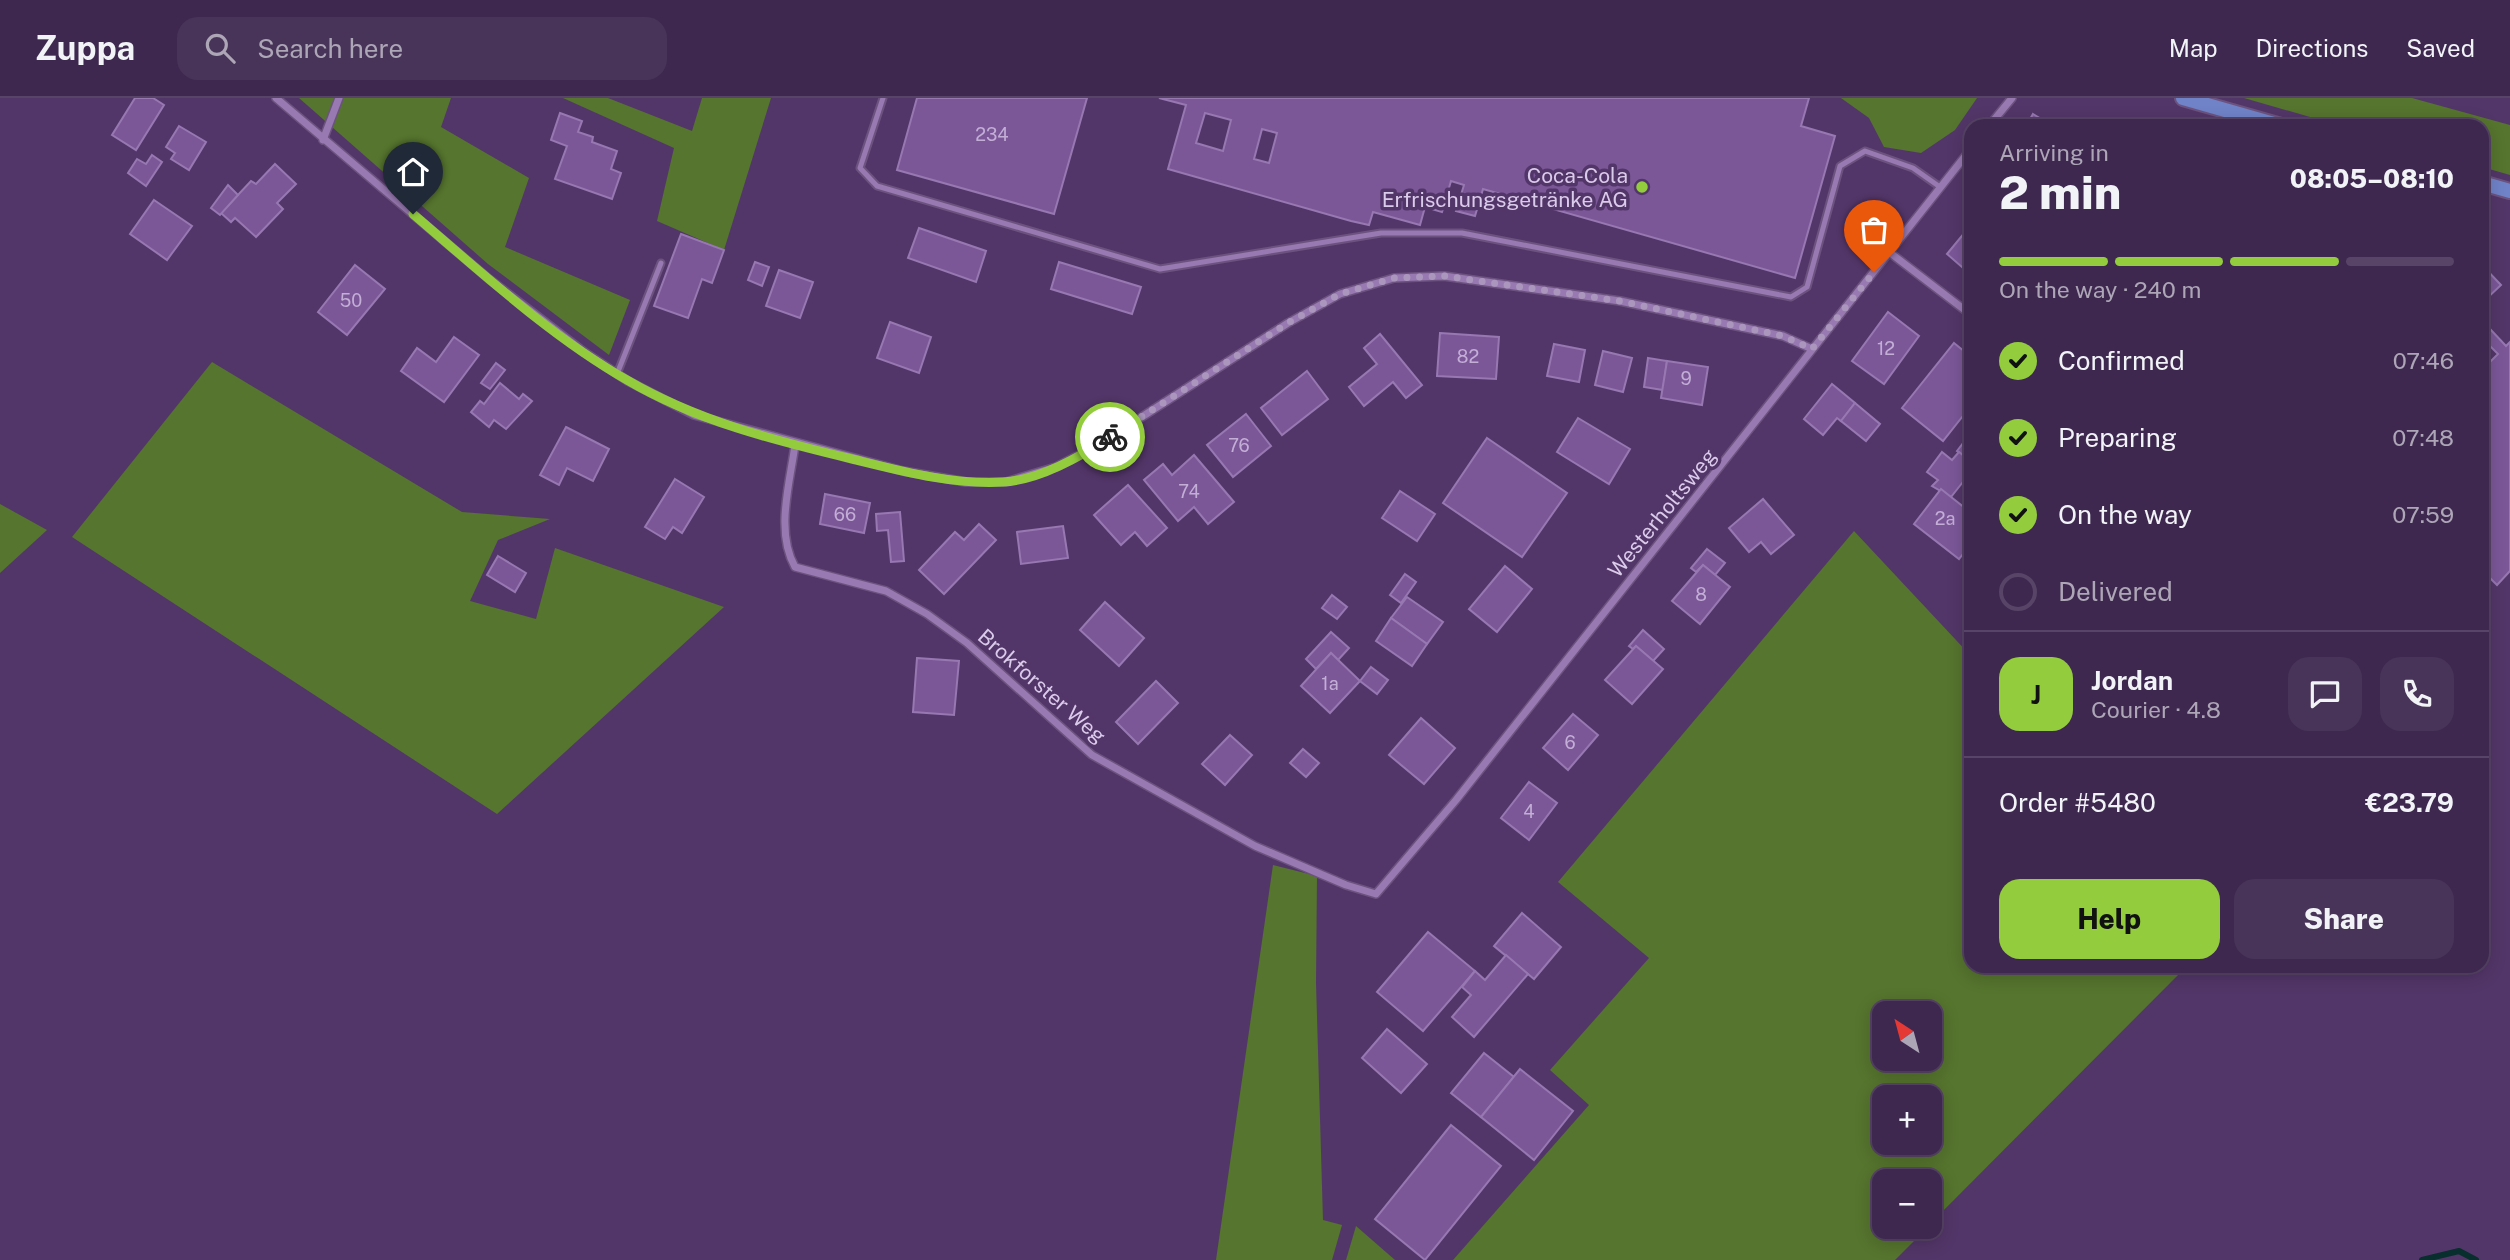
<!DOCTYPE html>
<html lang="en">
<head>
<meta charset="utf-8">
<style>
	:root { --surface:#3e284f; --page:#493459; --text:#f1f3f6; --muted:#ada6b7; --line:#574466; --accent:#93cd3e }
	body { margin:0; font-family:"Public Sans",sans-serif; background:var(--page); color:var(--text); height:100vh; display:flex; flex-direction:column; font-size:26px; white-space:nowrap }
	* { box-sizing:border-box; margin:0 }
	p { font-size:23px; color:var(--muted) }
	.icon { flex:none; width:38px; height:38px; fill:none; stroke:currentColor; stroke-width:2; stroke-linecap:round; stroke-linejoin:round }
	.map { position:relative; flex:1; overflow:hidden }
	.panel { position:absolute; left:1964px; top:21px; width:525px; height:854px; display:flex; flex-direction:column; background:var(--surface); border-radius:21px; box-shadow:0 4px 18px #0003,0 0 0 2px var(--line) }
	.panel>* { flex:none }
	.needle { width:46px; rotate:324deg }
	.fabs { position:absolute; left:1872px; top:903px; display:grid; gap:14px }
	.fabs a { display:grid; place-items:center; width:70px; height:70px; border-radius:14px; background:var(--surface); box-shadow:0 4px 18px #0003,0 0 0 2px var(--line); font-size:35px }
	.pin { position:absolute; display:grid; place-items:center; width:60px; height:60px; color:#fff; margin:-72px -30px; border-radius:50% 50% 50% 0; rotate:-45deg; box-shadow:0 0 7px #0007 }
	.pin .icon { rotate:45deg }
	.courier { position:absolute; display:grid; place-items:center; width:70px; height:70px; margin:-35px; border:5px solid #93cd3e; border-radius:50%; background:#fff; color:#222; box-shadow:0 2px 9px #0007 }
	.head em { font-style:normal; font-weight:800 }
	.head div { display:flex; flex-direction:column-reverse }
	.head { display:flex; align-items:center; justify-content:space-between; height:119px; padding:0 35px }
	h1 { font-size:46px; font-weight:800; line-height:52px }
	.bar { display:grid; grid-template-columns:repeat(4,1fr); gap:10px 7px; align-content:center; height:84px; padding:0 35px }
	.bar i { height:9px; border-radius:5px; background:var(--line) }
	.bar .on { background:var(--accent) }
	.bar p { grid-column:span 4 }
	.line { display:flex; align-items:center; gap:18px; padding:0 35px; border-top:2px solid var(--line) }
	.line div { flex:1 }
	.round { display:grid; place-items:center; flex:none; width:74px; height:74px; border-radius:21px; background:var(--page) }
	ol { padding:0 35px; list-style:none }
	li { display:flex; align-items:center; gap:21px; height:77px }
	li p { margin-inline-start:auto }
	li .icon { padding:7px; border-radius:50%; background:var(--accent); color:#111; stroke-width:4 }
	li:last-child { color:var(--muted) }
	li i { width:38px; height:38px; border:4px solid var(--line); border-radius:50% }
	.cta { display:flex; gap:14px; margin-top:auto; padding:14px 35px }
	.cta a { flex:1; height:80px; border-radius:21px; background:var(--accent); color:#111; font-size:28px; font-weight:800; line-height:80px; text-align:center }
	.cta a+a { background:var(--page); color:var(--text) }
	header { display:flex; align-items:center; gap:42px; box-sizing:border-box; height:98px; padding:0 35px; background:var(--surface); border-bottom:2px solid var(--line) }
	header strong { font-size:33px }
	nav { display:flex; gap:38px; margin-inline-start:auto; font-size:24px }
	.search { width:490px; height:63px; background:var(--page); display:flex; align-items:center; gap:18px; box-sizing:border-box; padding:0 24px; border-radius:21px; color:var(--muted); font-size:26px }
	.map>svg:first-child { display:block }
	.green { fill:#56752e; fill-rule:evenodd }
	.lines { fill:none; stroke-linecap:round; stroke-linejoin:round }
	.stream { stroke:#082f2d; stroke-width:6 }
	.building { fill:#7b5798; stroke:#9778b1; stroke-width:2; fill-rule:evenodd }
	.lane-casing { stroke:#6c537f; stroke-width:9 }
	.street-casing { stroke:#6c537f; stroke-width:10 }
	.secondary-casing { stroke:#6c537f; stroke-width:18 }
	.lane { stroke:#9879b1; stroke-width:5 }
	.street { stroke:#9879b1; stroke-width:7 }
	.secondary { stroke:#7083c8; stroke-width:14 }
	.done { stroke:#ab97bd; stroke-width:7; stroke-dasharray:0 12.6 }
	.route { stroke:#93cd3e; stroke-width:9 }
	.poi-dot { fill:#93cd3e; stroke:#533669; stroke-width:2.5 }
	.labels { text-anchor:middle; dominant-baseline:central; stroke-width:7; stroke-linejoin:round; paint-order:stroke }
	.number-label { font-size:18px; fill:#c3aed6 }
	.poi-label { font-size:21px; fill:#dbcbea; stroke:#533669; text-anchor:end }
	.street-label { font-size:21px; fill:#dbcbea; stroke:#533669 }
</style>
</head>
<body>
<header>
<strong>Zuppa</strong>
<div class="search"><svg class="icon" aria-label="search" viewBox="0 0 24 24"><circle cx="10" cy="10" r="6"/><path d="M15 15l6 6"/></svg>Search here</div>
<nav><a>Map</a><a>Directions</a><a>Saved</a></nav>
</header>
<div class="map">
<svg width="2510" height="1162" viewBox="0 0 2510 1162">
	<rect width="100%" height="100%" fill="#533669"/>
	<g class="green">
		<polygon points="299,0 451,0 441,29 529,80 505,149 630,202 609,257 488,166"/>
		<polygon points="563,0 608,0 692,33 702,0 771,0 724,152 657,123 674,50"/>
		<polygon points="1841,0 1977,0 1955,32 1921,55 1884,49 1869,20"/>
		<polygon points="2244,0 2412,0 2510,27 2510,77 2482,69 2482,28 2341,28"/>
		<polygon points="212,264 462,414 550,421 498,442 470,503 536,521 555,450 724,509 497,716 72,439"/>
		<polygon points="0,406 47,432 0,475"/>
		<path d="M 1854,433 L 1970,557 L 1970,868 L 2187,868 L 1930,1126 L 1930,1083 L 1885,1083 L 1885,1129 L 1928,1129 L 1895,1162 L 1453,1162 L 1589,1007 L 1550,972 L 1649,860 L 1558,784 ZM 1885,915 L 1930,915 L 1930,961 L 1885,961 ZM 1930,999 L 1930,1045 L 1885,1045 L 1885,999 Z"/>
		<polygon points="1273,767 1317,778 1316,885 1323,1122 1342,1127 1332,1162 1216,1162"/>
		<polygon points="1356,1128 1395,1162 1346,1162"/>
	</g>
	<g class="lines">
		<polyline class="stream" points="2422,1162 2459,1153 2476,1162"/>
	</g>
	<g class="building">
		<polygon points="135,0 153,0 164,7 136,52 112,37"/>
		<polygon points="917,0 1087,0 1054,116 897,72"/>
		<path d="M 1159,0 L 1809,0 L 1801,28 L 1835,38 L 1795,180 L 1483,91 L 1475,118 L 1456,113 L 1464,87 L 1451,83 L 1442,114 L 1425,109 L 1420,127 L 1373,114 L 1369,127 L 1351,123 L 1168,71 L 1186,7 ZM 1205,15 L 1231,22 L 1223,53 L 1196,45 ZM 1262,31 L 1277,35 L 1269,65 L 1254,61 Z"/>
		<polygon points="560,15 582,23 578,34 593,39 592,44 617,53 611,71 621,75 612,101 555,81 567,48 551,42"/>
		<polygon points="2033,16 2053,28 2026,28"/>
		<polygon points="179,28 206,44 189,72 171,61 175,55 166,49"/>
		<polygon points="152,57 162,64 146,88 128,75 137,61 146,66"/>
		<polygon points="275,66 296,86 277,105 283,111 256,139 235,120 231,124 221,115 251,83 256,86"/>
		<polygon points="228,87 238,97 220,117 211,110"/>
		<polygon points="154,102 192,128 167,162 130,136"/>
		<polygon points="1970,128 1970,176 1947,156"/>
		<polygon points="919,130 986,153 976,184 908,160"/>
		<polygon points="681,136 724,152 712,185 702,181 688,220 654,208"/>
		<polygon points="755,164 769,169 762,188 748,182"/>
		<polygon points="1059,164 1141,189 1132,216 1051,191"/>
		<polygon points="355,167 385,191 347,237 318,214"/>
		<polygon points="2482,167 2501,187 2482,205"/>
		<polygon points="779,172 813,184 800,220 766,208"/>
		<polygon points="1888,214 1919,238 1884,286 1852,263"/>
		<polygon points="890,224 931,239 919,275 877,260"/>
		<polygon points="2491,232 2506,248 2510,244 2510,473 2497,487 2485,475 2482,478 2482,272 2498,256 2483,241"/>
		<polygon points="1440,235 1499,239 1496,281 1437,278"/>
		<polygon points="1380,236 1422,287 1406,300 1393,284 1364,308 1349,289 1377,266 1364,250"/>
		<polygon points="454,239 479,257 444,304 401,273 417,250 436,264"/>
		<polygon points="1954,245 1970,258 1970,309 1943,343 1902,310"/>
		<polygon points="1554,246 1585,252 1579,284 1547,278"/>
		<polygon points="1603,253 1632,260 1623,294 1595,287"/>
		<polygon points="1648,260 1667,263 1663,292 1644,289"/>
		<polygon points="1667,263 1708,269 1702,307 1661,300"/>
		<polygon points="496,265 505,272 490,291 481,285"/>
		<polygon points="1307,273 1328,301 1282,337 1261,310"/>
		<polygon points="500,285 519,301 523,296 532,303 506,331 494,322 489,329 471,314 480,303 484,306"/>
		<polygon points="1832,286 1855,305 1841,323 1837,320 1823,337 1804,321"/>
		<polygon points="1855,305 1880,326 1866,343 1841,323"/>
		<polygon points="1246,316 1271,348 1233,379 1207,347"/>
		<polygon points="1578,320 1630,351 1609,386 1557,354"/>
		<polygon points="566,329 609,351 593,383 567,370 559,387 540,377"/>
		<polygon points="1970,336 1970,363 1957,353"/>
		<polygon points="1487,340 1567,395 1522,459 1443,405"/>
		<polygon points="1942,354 1952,362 1959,354 1970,363 1970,375 1951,399 1932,388 1938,382 1927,374"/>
		<polygon points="1194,357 1234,404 1208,426 1194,409 1178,423 1144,382 1163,366 1172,377"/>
		<polygon points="675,381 704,399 682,435 673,429 665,441 645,429"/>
		<polygon points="1128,387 1167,430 1147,448 1135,434 1121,447 1094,417"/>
		<polygon points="1941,391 1970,414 1970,447 1959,461 1914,426"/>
		<polygon points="1400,393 1435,416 1417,443 1382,420"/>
		<polygon points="825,396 870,405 864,435 820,426"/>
		<polygon points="1763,401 1794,437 1771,456 1761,444 1749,454 1729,430"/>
		<polygon points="900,414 904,463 891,464 888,432 877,433 876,416"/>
		<polygon points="979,426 996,442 944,496 919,472 955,434 964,442"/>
		<polygon points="1063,428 1068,460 1021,466 1017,434"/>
		<polygon points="1707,451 1725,465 1715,477 1703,467 1696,474 1691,470"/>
		<polygon points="498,458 526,475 515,494 487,477"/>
		<polygon points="1703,467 1730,489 1700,526 1672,503"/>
		<polygon points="1505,468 1532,491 1497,534 1469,511"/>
		<polygon points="1405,476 1416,484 1401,505 1390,497"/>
		<polygon points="1332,497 1347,509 1337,521 1322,510"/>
		<polygon points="1407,499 1443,524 1427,546 1391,520"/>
		<polygon points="1105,504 1144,540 1119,568 1080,532"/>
		<polygon points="1391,520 1427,546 1412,568 1376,543"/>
		<polygon points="1643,532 1664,551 1653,563 1636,548 1633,551 1629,548"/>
		<polygon points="1331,534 1349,550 1338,562 1331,555 1316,571 1306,561"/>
		<polygon points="1636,548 1663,571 1632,606 1605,582"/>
		<polygon points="1331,555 1360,583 1330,615 1301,588"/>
		<polygon points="917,560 959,563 954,617 913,614"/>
		<polygon points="1371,569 1388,582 1377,596 1360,583"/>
		<polygon points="1156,583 1178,605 1138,646 1116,624"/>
		<polygon points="1573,616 1598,637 1568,672 1543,650"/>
		<polygon points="1421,620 1455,650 1424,686 1389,657"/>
		<polygon points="1230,637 1252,657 1225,687 1202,666"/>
		<polygon points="1303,651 1319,665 1306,679 1290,665"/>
		<polygon points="1529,684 1557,705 1529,742 1501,720"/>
		<polygon points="1522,815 1561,849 1534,881 1494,848"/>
		<polygon points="1428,834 1475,873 1423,933 1377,894"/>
		<polygon points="1506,857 1528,876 1474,939 1452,919 1471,897 1462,889 1475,873 1485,882"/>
		<polygon points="1387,931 1427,966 1401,995 1362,960"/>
		<polygon points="1484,955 1514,979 1481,1019 1451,995"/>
		<polygon points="1520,971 1573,1013 1534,1062 1481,1019"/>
		<polygon points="1451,1027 1501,1068 1425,1162 1375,1121"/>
	</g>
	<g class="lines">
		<defs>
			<g id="lane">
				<polyline points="883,0 860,70 877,88 1160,171 1381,135 1462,135 1791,199 1807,189 1840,68 1865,53 1913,70 1940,89"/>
				<polyline points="617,276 661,165"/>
			</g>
			<g id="street">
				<polyline points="276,0 489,181 584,254 628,283 694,317 903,373 966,384 1006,384 1056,369 1095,349 1288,225 1340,196 1394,180 1444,178 1620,203 1783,238 1812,251"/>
				<polyline points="1989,28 2012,0"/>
				<polyline points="323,42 339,0"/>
				<polyline points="1889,154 1970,216"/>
				<path d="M 795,347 C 790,384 775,434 795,469 L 886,493 L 927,516 L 967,545 L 1092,657 L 1255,748 L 1346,787 L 1376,796 L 1456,702 L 1970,52"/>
			</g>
			<g id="secondary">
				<polyline points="2183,0 2281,28"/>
				<polyline points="2482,85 2510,93"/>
			</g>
		</defs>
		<use href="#lane" class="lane-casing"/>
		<use href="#street" class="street-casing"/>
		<use href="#secondary" class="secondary-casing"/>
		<use href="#lane" class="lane"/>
		<use href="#street" class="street"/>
		<use href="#secondary" class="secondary"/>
	</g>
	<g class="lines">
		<polyline class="done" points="1110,339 1288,225 1340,196 1394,180 1444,178 1620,203 1783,238 1812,251 1874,174"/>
		<path class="route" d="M 413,116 C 481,174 550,238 627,282 C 697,323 773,342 852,361 C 901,373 953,387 1003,384 C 1040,382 1080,359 1110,339"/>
	</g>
	<circle class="poi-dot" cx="1642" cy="89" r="7"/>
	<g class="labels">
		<g class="number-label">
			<text x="992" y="36">234</text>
			<text x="351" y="202">50</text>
			<text x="1886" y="250">12</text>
			<text x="1468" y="258">82</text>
			<text x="1686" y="280">9</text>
			<text x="1239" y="347">76</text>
			<text x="1189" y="393">74</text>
			<text x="845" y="416">66</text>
			<text x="1945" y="420">2a</text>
			<text x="1701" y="496">8</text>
			<text x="1330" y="585">1a</text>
			<text x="1570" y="644">6</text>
			<text x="1529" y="713">4</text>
		</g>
		<g class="poi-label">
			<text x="1628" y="77">Coca-Cola<tspan x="1628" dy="24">Erfrischungsgetränke AG</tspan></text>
		</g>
		<g class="street-label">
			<text transform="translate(1662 415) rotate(-51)">Westerholtsweg</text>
			<text transform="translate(1042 588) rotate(41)">Brokforster Weg</text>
		</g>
	</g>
</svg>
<div class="fabs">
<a><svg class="needle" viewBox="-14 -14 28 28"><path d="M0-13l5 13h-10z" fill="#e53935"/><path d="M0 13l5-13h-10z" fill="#ada6b7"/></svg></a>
<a>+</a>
<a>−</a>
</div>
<div class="pin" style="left:1874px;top:174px;background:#ea580c"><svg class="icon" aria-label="bag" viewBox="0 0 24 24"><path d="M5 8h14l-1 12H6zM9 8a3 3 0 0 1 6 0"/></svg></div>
<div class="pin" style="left:413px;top:116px;background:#1f2937"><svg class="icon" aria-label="home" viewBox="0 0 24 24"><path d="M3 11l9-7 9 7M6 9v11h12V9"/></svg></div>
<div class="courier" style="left:1110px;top:339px"><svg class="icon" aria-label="bike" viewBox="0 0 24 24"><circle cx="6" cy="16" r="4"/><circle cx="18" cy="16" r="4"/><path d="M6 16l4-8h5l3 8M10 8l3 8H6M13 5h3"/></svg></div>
<section class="panel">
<div class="head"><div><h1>2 min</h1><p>Arriving in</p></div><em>08:05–08:10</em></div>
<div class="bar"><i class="on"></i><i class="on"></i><i class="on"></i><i></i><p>On the way · 240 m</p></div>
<ol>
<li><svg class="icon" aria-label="check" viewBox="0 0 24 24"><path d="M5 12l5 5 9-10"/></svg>Confirmed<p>07:46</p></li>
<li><svg class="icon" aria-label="check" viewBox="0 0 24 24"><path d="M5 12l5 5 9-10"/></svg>Preparing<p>07:48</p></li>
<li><svg class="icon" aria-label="check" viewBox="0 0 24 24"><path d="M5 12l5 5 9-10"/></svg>On the way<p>07:59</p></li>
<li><i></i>Delivered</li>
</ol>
<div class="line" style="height:126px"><b class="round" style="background:var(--accent);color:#111">J</b><div><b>Jordan</b><p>Courier · 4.8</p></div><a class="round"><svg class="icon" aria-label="chat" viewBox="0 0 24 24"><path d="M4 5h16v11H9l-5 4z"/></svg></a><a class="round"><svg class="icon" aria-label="phone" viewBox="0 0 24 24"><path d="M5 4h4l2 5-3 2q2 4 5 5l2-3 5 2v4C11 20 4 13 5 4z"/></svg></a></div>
<div class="line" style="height:91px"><div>Order #5480</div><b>€23.79</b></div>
<div class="cta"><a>Help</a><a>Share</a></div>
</section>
</div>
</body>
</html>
